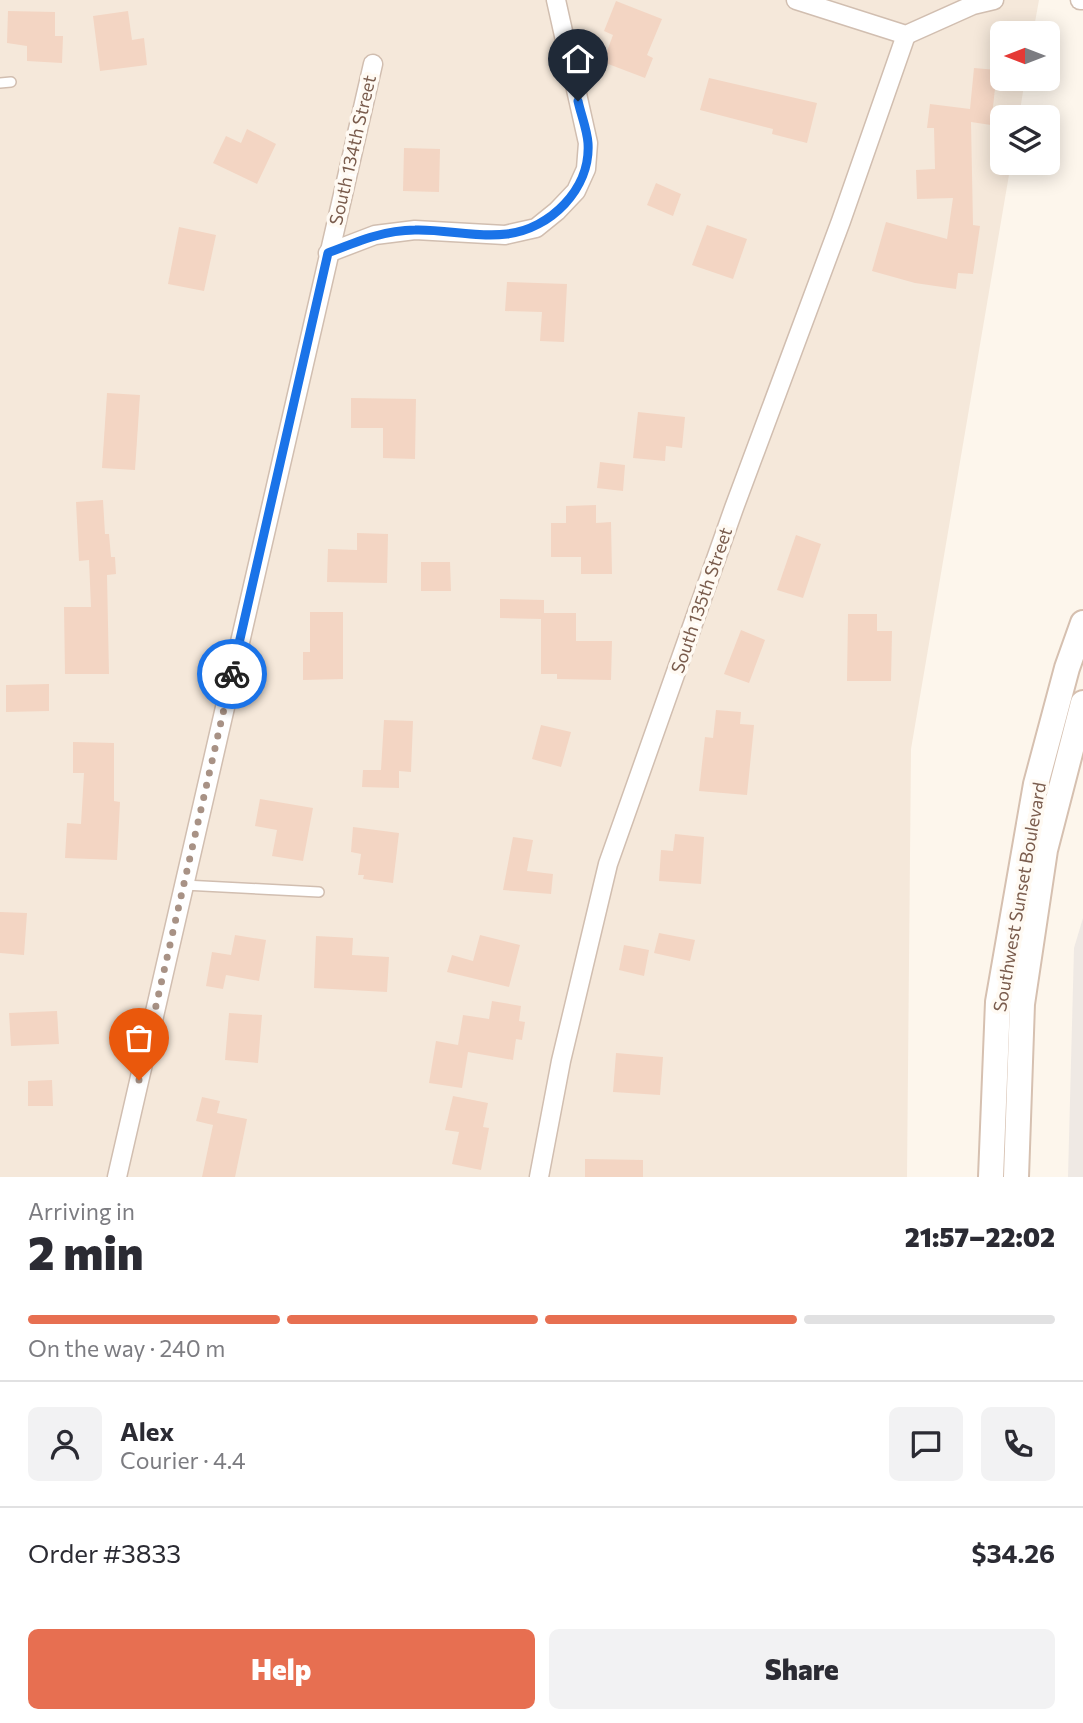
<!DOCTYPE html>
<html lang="en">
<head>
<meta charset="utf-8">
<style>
	:root { --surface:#fff; --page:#f2f2f3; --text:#2b2b33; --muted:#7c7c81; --line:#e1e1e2; --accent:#e76f51 }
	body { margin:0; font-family:Commissioner,sans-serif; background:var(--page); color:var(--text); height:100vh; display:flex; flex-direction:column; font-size:26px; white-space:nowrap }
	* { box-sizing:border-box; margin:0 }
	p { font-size:23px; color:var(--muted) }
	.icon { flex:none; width:38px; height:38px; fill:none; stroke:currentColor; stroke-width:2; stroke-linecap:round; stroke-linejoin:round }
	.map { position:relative; height:1177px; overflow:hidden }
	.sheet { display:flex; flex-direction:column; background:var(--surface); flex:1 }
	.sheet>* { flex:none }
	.needle { width:46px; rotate:270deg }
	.controls { position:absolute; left:990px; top:21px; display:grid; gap:14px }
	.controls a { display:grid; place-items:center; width:70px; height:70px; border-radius:10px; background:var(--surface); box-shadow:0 4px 18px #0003; font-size:35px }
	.pin { position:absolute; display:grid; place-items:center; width:60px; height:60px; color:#fff; margin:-72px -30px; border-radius:50% 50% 50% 0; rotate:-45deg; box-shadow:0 0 7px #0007 }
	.pin .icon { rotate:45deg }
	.courier { position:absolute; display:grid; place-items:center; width:70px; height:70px; margin:-35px; border:5px solid #1a73e8; border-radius:50%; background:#fff; color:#222; box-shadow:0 2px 9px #0007 }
	.head em { font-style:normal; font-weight:800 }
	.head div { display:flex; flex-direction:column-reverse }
	.head { display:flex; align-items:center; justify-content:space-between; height:119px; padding:0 28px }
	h1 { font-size:46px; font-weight:800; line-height:52px }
	.bar { display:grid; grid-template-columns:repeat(4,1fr); gap:10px 7px; align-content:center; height:84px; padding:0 28px }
	.bar i { height:9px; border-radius:5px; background:var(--line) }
	.bar .current { background:var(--accent) }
	.bar p { grid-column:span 4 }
	.line { display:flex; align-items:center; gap:18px; padding:0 28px; border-top:2px solid var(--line) }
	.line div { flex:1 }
	.round { display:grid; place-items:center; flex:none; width:74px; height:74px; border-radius:10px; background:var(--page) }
	.button { display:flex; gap:14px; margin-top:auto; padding:14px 28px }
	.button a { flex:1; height:80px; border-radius:10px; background:var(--accent); color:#fff; font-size:28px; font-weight:800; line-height:80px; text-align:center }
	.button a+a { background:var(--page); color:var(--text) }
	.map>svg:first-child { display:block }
	.residential { fill:#f5e8da }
	.industrial { fill:#efe9e4 }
	.building { fill:#f3d5c3 }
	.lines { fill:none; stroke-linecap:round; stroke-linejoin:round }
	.lane-casing { stroke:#d1beb0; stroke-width:12 }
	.street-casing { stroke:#d1beb0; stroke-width:21 }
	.secondary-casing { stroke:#d6c0b0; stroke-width:28 }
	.lane { stroke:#fff; stroke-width:9 }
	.street { stroke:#fff; stroke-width:18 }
	.secondary { stroke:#fff; stroke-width:24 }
	.done { stroke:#a89285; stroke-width:7; stroke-dasharray:0 12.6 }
	.route { stroke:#1a73e8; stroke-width:9 }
	.labels { text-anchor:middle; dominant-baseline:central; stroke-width:7; stroke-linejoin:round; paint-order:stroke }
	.street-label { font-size:18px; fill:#7a5c4d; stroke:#fffaf3 }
</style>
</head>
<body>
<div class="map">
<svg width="1083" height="1177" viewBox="0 0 1083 1177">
	<rect width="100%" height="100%" fill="#fdf6ec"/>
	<polygon class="residential" points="0,0 1039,0 1033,33 1003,33 1003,79 1025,79 1019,117 1003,117 1003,163 1011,163 911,749 907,1177 0,1177"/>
	<polygon class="industrial" points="1083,918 1083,1177 1068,1177 1074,948"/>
	<g class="building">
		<polygon points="616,1 662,19 647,55 653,58 645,78 603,62 613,35 604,31"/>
		<polygon points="8,11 55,12 55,36 63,36 62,63 27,61 27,46 7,43"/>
		<polygon points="128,11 132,40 144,38 147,65 100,71 93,16"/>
		<polygon points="974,68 997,70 991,125 971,122 973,225 980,226 973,274 958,273 956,289 915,283 872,271 886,222 947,239 953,198 917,199 916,170 935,169 934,128 927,128 930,104 970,109"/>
		<polygon points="709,78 817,103 807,143 772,134 773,129 700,110"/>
		<polygon points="247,129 276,144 257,184 213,163 226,136 241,143"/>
		<polygon points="404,148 440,149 439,192 403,191"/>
		<polygon points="656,183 681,194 673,216 647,205"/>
		<polygon points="707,225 747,239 733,279 692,265"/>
		<polygon points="179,227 216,235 204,291 168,284"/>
		<polygon points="507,282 567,284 564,342 540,341 542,312 505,311"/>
		<polygon points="107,393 140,395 135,470 102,468"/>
		<polygon points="351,398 416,399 415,459 383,458 383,428 351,428"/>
		<polygon points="638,412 685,417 682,448 666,446 665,461 633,458"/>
		<polygon points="600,462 625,465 623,491 597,488"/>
		<polygon points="103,500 105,534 109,534 111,557 115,557 116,574 107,575 109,674 65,674 64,607 91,607 89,560 79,561 76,502"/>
		<polygon points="596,505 596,523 611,522 612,574 581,574 581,557 551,557 551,523 566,523 566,506"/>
		<polygon points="357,533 388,534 387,583 327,582 328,549 357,550"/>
		<polygon points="796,535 821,544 803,598 777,590"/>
		<polygon points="421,562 450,562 451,591 421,591"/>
		<polygon points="500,599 544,600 544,613 576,613 576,641 612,641 611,680 557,679 557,674 541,674 541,619 500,618"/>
		<polygon points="310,612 343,612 343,679 303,680 303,652 310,652"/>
		<polygon points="848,614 877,614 877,631 892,631 891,681 847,681"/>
		<polygon points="741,630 765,640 749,683 724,674"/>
		<polygon points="49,684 49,711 6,712 6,685"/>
		<polygon points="716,710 741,712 740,724 754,725 747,795 699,791 705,737 713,738"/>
		<polygon points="384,720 413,721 411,772 399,771 399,788 362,787 363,770 381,770"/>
		<polygon points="541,725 571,732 561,767 532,759"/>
		<polygon points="73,742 114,743 114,801 120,802 117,860 65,858 67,823 81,824 84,773 73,773"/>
		<polygon points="260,799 313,808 303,861 272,856 277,830 255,826"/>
		<polygon points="353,827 399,833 393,883 363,879 364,875 358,875 361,854 351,852"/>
		<polygon points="675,834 704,837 701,884 659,881 661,850 673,851"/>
		<polygon points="513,837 533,840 527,871 553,874 551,894 503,890"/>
		<polygon points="0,912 27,913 24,955 0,953"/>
		<polygon points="659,933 695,940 690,961 654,953"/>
		<polygon points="235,935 266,940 259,981 226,975 223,989 206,986 212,952 231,955"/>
		<polygon points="480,935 520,945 509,987 447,972 452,955 473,961"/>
		<polygon points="316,936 353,938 352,955 389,957 387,992 314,988"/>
		<polygon points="624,945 649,950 644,976 619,970"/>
		<polygon points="492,1001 521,1006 519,1021 525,1022 522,1040 516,1039 513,1060 468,1052 462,1088 429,1083 436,1041 458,1045 463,1015 489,1019"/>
		<polygon points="57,1011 59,1044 11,1046 9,1013"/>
		<polygon points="229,1013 262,1015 258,1063 225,1060"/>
		<polygon points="616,1053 663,1057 660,1095 613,1092"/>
		<polygon points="52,1080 53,1106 28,1106 28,1081"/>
		<polygon points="453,1096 488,1103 483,1127 489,1128 481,1170 452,1164 459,1132 445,1130"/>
		<polygon points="202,1097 220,1101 217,1113 247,1119 235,1177 202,1177 213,1125 196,1121"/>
		<polygon points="585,1159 643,1160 643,1177 585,1177"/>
	</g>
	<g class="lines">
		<defs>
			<g id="lane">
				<polyline points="0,83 11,82"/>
				<polyline points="184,885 319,892"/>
			</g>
			<g id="street">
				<polyline points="796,0 906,35 973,5 994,0"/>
				<polyline points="1080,0 1083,0"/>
				<polyline points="328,253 375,235 415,230 505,235 536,228 557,211 576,191 586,169 588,143 556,0"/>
				<polyline points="117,1177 373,64"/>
				<polyline points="539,1177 561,1061 608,864 734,508 841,221 906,35"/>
			</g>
			<g id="secondary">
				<polyline points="991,1177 998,1002 1036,784 1067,668 1083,623"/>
				<polyline points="1016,1177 1022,1004 1045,850 1083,703"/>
			</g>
		</defs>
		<use href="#lane" class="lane-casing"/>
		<use href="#street" class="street-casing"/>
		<use href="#secondary" class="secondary-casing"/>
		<use href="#lane" class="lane"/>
		<use href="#street" class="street"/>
		<use href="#secondary" class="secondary"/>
	</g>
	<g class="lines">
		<polyline class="done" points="139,1080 232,674"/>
		<path class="route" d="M 232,674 L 328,253 C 356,242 384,230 415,230 C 445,229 477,238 507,234 C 550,229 591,189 588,143 C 587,129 581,115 578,101"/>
	</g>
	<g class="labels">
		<g class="street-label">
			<text transform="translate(352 150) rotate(-77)">South 134th Street</text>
			<text transform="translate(701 600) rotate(-71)">South 135th Street</text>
			<text transform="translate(1019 897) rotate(-80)">Southwest Sunset Boulevard</text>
		</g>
	</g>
</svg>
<div class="controls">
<a><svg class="needle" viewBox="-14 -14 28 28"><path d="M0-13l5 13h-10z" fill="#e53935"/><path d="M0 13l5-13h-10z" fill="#7c7c81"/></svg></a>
<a><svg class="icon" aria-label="layers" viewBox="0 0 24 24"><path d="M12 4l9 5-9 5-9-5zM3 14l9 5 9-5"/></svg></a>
</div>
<div class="pin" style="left:139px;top:1080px;background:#ea580c"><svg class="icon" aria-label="bag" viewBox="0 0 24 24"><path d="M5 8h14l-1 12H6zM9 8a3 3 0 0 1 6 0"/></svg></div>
<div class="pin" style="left:578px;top:101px;background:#1f2937"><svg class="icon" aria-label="home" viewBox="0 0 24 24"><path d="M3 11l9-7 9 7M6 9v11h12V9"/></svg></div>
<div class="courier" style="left:232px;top:674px"><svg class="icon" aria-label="bike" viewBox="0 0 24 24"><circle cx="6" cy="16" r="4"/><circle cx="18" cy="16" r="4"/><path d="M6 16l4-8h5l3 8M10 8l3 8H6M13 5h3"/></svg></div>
</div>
<section class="sheet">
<div class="head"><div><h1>2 min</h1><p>Arriving in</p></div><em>21:57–22:02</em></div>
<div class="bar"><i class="current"></i><i class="current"></i><i class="current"></i><i></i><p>On the way · 240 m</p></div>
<div class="line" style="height:126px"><a class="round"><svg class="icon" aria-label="person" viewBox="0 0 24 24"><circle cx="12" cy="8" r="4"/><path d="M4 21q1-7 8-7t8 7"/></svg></a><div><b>Alex</b><p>Courier · 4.4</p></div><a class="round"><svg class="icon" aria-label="chat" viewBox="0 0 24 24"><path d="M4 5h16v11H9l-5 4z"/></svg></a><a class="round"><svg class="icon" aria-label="phone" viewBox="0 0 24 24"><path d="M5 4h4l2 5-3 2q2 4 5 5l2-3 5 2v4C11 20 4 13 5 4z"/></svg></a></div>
<div class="line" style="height:91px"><div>Order #3833</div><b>$34.26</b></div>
<div class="button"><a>Help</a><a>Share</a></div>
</section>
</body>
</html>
